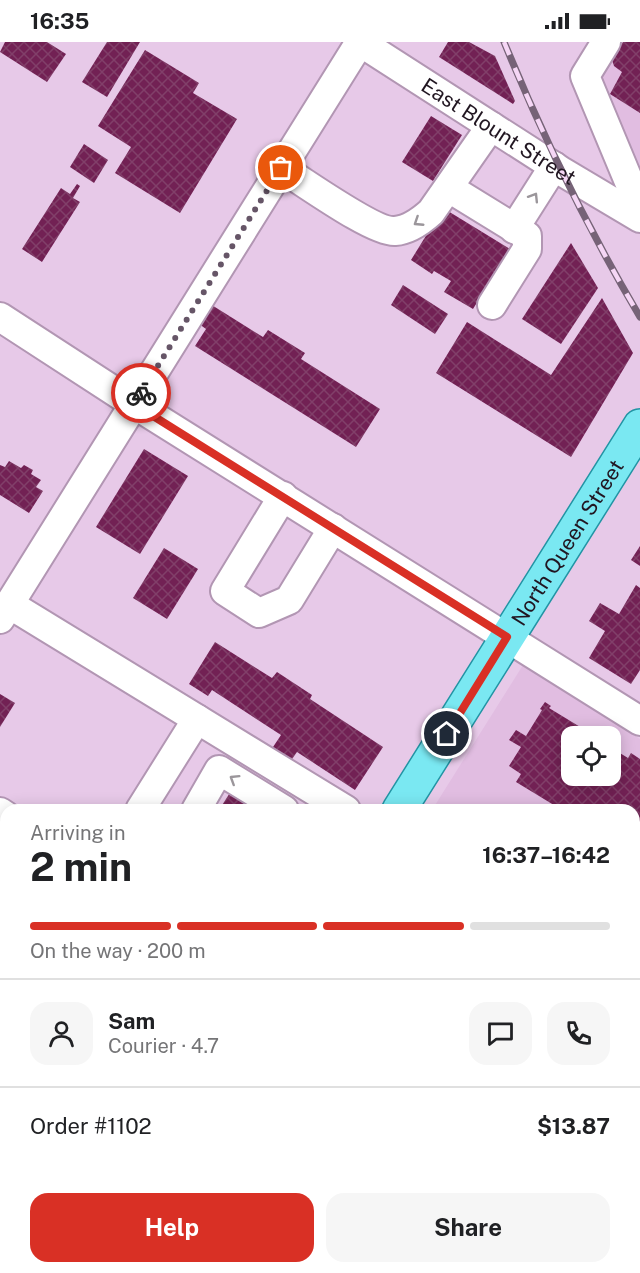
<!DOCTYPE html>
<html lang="en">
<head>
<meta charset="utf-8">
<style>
	:root { --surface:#fff; --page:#f6f6f6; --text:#202124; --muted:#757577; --line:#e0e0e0; --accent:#d93025 }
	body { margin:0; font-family:"Public Sans",sans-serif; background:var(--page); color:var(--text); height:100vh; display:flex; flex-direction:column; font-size:22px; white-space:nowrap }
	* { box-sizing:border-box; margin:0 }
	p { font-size:20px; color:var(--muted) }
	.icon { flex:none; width:33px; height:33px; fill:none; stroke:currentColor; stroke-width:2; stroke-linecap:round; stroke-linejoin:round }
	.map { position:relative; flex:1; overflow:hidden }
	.drawer { position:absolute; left:0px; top:762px; width:640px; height:470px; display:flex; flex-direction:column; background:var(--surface); border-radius:18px 18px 0 0; box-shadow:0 3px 15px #0003 }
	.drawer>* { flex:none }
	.fabs { position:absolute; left:561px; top:684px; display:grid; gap:12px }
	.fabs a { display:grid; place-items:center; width:60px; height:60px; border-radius:12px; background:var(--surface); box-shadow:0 3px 15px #0003; font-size:30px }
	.pin { position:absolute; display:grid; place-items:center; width:51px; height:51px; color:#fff; margin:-26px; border:3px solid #fff; border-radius:50%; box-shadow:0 2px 6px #0007 }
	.courier { position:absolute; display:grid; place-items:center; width:60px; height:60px; margin:-30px; border:4px solid #d93025; border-radius:50%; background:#fff; color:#222; box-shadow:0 2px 8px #0007 }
	.overview em { font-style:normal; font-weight:700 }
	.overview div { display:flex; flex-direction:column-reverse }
	.overview { display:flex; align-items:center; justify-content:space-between; height:102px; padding:0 30px }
	h1 { font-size:39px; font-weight:700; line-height:45px }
	.bar { display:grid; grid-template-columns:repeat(4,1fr); gap:9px 6px; align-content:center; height:72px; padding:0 30px }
	.bar i { height:8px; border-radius:4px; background:var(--line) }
	.bar .selected { background:var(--accent) }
	.bar p { grid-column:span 4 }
	.line { display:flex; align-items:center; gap:15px; padding:0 30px; border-top:2px solid var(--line) }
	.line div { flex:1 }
	.round { display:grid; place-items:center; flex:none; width:63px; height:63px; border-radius:18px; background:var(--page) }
	.action { display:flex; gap:12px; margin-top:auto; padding:12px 30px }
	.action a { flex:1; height:69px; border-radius:18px; background:var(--accent); color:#fff; font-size:24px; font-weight:700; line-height:69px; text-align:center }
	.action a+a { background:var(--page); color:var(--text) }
	.status { display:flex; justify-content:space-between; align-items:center; height:42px; padding:0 30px; background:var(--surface); direction:ltr }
	.status svg { height:16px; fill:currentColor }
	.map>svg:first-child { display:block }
	.built { fill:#e1bde1; fill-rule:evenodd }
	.building { fill:url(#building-cross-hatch) }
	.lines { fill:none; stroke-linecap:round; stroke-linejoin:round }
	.minor-casing { stroke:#b296b3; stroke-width:32 }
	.major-casing { stroke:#2294a4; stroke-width:36 }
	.minor { stroke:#fff; stroke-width:28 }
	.major { stroke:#7ae8f2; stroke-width:33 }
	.rail-casing { stroke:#766377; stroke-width:7 }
	.rail { stroke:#f5d6f5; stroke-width:4.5; stroke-dasharray:14; stroke-linecap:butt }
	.oneway { stroke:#9b969b }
	.done { stroke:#665567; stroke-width:6; stroke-dasharray:0 10.8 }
	.route { stroke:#d93025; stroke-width:8 }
	.labels { text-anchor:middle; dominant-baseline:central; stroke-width:6; stroke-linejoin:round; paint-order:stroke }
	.street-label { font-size:21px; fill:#211621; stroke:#f5d6f5 }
</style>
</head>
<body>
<div class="status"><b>16:35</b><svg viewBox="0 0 49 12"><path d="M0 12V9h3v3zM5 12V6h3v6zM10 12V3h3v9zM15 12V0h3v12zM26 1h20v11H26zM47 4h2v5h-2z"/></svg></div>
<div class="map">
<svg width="640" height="1231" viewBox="0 0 640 1231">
	<defs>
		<pattern id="building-cross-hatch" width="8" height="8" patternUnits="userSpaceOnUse" patternTransform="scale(1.5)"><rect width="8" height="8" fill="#722154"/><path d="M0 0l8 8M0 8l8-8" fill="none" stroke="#813f69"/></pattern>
	</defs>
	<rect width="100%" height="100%" fill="#e7c9e8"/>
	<g class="built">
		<polygon points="592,0 640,0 640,152 617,137"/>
		<path d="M 523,623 L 640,697 L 640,1162 L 634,1158 L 634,768 L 432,768 ZM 572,694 L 610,694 L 610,734 L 572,734 Z"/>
	</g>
	<g class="building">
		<polygon points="5,0 47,0 66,12 47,40 0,10"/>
		<polygon points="107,0 140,0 107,55 82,40"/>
		<polygon points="448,0 469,0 495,14 515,59 513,62 439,15"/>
		<polygon points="623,0 640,0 640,71 610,52 622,30 614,24 612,18"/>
		<polygon points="145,8 199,41 193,51 237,77 180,171 115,131 131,105 98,84"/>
		<polygon points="431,74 462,93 433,139 402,120"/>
		<polygon points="84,102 108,118 94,141 70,125"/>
		<polygon points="77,142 80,144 73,156 80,160 42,220 22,207 61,146 70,152"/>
		<polygon points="443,166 510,207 473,267 444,250 451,239 434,229 432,232 411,218"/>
		<polygon points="571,201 598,246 561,302 522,277"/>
		<polygon points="403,243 448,272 435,292 391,263"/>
		<polygon points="602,256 633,311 571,415 436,331 467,280 551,333"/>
		<polygon points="207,260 263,295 268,288 305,311 301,317 380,367 356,405 195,304 206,287 195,279"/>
		<polygon points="144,407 188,434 140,512 96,485"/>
		<polygon points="9,419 21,426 24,423 33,428 31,432 41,438 36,445 43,449 29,471 0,453 0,423 5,425"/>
		<polygon points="640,504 640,524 631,518"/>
		<polygon points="164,506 198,527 167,577 133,556"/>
		<polygon points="636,543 640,546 640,628 631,642 589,616 605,589 589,579 600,561 619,572"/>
		<polygon points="215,600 272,636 277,630 312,653 310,657 383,705 355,748 297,710 290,720 271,708 281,693 212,648 208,654 189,642"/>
		<polygon points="0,652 15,661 0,685"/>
		<polygon points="545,660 551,664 549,666 595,694 572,694 572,734 610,734 610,705 628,716 631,711 640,717 640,790 634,799 634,768 562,768 516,740 521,732 509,724 521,705 509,698 516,688 526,694 542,668 540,667"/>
		<polygon points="233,746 268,768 219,768"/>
		<polygon points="640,826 640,865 634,874 634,834"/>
		<polygon points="0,917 6,921 6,943 0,953"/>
		<polygon points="0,964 6,968 6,979 0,989"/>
		<polygon points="0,1062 6,1065 6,1092 0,1101"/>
		<polygon points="0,1141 6,1144 6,1226 16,1226 12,1231 0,1231"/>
		<polygon points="175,1226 249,1226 257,1231 172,1231"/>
		<polygon points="425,1226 575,1226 584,1231 424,1231 422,1230"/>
	</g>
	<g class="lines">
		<defs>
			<g id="minor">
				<path id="s1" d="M 360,0 L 561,129 L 640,176"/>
				<polyline points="606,0 585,34 640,166"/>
				<path d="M 281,126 C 303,139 374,191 395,189 C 409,188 421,179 431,170 L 491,84"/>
				<polyline points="449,146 527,194 527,207 492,263"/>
				<polyline points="514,187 554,124"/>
				<polyline points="0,275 134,362 640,679"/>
				<polyline points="283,454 225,549 259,571 289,558 333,486"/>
				<polyline points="9,562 197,677"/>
				<polyline points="0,577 360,0"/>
				<polyline points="140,768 197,677 346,768"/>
				<polyline points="196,768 219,728 284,768"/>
				<polyline points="0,770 6,774"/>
				<polyline points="634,811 640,802"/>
				<polyline points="0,835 6,838"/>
				<polyline points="0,903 6,907"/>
				<polyline points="634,1170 640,1173"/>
				<polyline points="634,1216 640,1208"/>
				<polyline points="278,1226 288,1231"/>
				<polyline points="366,1226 373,1229 372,1231"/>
			</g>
			<g id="major">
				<path id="s2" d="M 399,768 L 640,384"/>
				<polyline points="104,1231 107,1226"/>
			</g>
		</defs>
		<use href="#minor" class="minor-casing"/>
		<use href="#major" class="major-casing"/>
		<use href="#minor" class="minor"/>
		<use href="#major" class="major"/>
		<defs>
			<path id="rail" d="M 504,0 C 543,95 588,187 640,275"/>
		</defs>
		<use href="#rail" class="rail-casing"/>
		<use href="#rail" class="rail"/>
	</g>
	<defs><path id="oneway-chevron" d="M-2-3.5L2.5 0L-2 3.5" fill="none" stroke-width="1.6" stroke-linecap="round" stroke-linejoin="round" transform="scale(1.5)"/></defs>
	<g class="oneway">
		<use href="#oneway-chevron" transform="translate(534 155) rotate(-58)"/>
		<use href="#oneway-chevron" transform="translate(418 180) rotate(147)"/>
		<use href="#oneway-chevron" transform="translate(234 737) rotate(-148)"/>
	</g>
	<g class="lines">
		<polyline class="done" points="141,351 281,126"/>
		<polyline class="route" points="141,351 134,362 507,595 447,692"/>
	</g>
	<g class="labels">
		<g class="street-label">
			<text stroke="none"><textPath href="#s1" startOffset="165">East Blount Street</textPath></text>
			<text stroke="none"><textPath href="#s2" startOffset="316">North Queen Street</textPath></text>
		</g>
	</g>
</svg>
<div class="fabs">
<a><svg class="icon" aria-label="locate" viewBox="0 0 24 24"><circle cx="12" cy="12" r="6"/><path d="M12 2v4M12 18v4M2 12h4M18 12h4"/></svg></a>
</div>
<div class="pin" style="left:281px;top:126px;background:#ea580c"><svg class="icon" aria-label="bag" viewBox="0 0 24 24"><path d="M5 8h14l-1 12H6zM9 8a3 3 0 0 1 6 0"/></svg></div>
<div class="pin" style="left:447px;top:692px;background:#1f2937"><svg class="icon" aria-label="home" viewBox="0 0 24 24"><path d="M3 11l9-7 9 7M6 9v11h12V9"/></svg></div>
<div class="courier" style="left:141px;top:351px"><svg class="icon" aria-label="bike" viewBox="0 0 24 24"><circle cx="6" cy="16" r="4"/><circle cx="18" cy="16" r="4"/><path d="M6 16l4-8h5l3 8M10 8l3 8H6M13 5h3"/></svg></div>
<section class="drawer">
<div class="overview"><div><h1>2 min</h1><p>Arriving in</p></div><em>16:37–16:42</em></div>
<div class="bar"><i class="selected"></i><i class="selected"></i><i class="selected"></i><i></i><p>On the way · 200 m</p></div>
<div class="line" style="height:108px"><a class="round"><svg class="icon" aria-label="person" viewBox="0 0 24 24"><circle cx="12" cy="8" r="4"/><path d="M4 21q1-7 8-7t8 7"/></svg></a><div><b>Sam</b><p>Courier · 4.7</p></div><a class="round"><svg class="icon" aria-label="chat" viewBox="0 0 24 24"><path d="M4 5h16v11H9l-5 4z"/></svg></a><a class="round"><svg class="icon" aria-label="phone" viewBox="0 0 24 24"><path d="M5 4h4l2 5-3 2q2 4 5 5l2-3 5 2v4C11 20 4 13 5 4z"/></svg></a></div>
<div class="line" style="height:78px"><div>Order #1102</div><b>$13.87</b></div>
<div class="action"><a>Help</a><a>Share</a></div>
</section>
</div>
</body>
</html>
